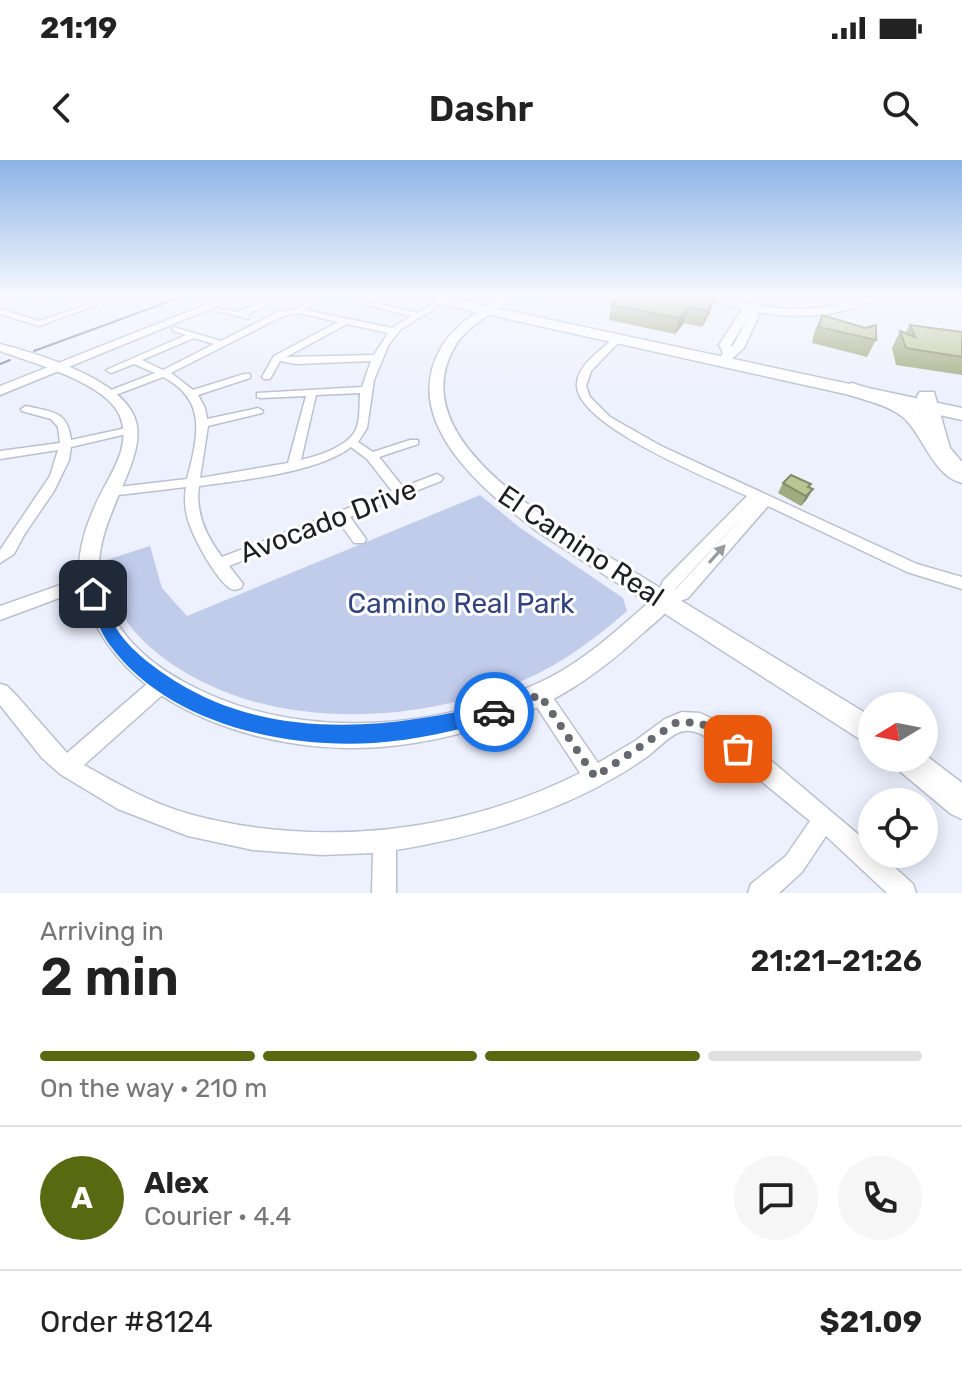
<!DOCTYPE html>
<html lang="en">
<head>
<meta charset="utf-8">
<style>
	:root { --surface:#fff; --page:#f6f6f6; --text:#222; --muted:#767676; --line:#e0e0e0; --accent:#596912 }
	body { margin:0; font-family:Rubik,sans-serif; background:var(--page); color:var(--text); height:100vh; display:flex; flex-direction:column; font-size:30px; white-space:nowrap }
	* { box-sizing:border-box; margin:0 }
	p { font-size:26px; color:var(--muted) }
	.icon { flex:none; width:44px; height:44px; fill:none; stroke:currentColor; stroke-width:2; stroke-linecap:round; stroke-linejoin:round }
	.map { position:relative; height:733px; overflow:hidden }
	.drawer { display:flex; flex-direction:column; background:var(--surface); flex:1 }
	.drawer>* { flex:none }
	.needle { width:52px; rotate:260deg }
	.tools { position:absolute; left:858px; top:532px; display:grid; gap:16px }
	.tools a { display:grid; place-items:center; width:80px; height:80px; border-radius:50%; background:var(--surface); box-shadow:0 4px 20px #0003; font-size:40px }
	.pin { position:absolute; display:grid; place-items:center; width:68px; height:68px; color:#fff; margin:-34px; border-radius:16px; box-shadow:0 4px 12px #0006 }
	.courier { position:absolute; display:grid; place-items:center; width:80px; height:80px; margin:-40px; border:6px solid #1a73e8; border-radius:50%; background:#fff; color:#222; box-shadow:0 2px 10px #0007 }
	.summary em { font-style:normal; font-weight:600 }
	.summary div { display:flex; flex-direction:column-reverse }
	.summary { display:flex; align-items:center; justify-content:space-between; height:136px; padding:0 40px }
	h1 { font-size:52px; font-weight:600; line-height:60px }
	.bar { display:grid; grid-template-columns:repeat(4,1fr); gap:12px 8px; align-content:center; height:96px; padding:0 40px }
	.bar i { height:10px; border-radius:6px; background:var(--line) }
	.bar .active { background:var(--accent) }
	.bar p { grid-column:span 4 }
	.line { display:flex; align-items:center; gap:20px; padding:0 40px; border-top:2px solid var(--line) }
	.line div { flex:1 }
	.round { display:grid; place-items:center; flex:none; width:84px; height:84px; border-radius:42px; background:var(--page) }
	.status { display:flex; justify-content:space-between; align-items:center; height:56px; padding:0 40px; background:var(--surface); direction:ltr }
	.status svg { height:22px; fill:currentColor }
	header { display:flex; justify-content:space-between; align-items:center; height:104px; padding:0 40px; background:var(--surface); font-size:36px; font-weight:600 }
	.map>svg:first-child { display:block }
	.green { fill:#c1cceb }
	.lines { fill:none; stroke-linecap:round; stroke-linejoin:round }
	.stream { stroke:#7985a7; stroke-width:2 }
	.minor-casing { stroke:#bbc0cf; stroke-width:3 }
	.tertiary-casing { stroke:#bbc0cf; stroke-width:3 }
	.secondary-casing { stroke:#bbc0cf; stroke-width:3 }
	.primary-casing { stroke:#bbc0cf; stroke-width:3 }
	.motorway-casing { stroke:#bbc0cf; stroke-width:3 }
	.minor { fill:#fff; fill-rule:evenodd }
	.tertiary { fill:#fff; fill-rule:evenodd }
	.secondary { fill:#fff; fill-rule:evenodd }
	.primary { fill:#fff; fill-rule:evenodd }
	.motorway { fill:#fff; fill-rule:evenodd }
	.wall { fill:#a0ab7f }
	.shaded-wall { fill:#828b68 }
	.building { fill:#bac794; stroke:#828b68; stroke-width:2 }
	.oneway { fill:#999a9c }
	.route { fill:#1a73e8 }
	.done { stroke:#666870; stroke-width:8; stroke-dasharray:0 14.4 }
	.labels { text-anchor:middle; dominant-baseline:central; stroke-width:6; stroke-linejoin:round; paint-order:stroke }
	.street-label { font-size:28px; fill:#1d1f24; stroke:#fff }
	.park-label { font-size:28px; fill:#32437d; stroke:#fff }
</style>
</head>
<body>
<div class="status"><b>21:19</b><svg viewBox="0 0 49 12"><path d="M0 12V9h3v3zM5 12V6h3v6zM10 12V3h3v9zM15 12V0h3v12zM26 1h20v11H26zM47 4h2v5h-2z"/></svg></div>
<header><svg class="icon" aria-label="back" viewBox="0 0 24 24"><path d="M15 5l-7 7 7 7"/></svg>Dashr<svg class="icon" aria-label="search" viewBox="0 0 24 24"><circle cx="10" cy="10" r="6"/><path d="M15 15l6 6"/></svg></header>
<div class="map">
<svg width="962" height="733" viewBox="0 0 962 733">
	<rect width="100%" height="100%" fill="#edf1fe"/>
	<path class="green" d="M 480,335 L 519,367 L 623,438 L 627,451 C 589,484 551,512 503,528 C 401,564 271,568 178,508 C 153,492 128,470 116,442 C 110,429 108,414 106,400 L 150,386 L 162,428 L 187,456 Z"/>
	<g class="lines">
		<g class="stream">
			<polyline points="34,191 184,136"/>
			<polyline points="0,204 10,200"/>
		</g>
		<defs>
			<g id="minor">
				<polygon points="66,136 75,136 97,145 39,166 0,154 0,149 39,161 86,145"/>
				<polygon points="277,136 286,136 246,155 249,155 249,159 219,151 223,149 237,152"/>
				<path d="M 318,136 L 327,136 L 305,150 L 392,168 L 411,156 L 354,142 L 354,138 L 417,153 L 433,144 L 440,146 L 401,169 L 389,184 L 374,220 L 367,268 L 358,282 L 373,292 L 410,280 L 418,280 L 418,284 L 379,297 L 403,327 L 437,314 L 443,318 L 441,321 L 350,357 L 366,379 L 364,383 L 354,383 L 339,362 L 229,406 L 243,424 L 241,428 C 235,430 234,431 228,427 C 213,414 194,379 188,360 C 185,349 184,339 186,327 L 110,336 L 103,332 L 110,328 L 187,319 C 198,277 208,240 163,217 L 110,237 L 106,236 L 106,232 L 155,213 L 134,204 L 111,213 L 106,210 L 186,175 L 173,171 L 173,167 L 221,181 L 278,152 L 296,149 ZM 298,153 L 338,162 L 274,196 L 262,217 L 264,219 L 270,219 L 280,201 L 296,204 L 371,201 L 362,227 L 257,233 L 257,237 L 261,238 L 306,236 L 288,303 L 200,318 L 208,266 L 262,253 L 263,251 L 258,248 L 207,259 L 205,248 L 198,235 L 250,218 L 250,214 L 244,214 L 193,230 L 171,213 L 283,156 ZM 347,164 L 388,173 L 374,195 L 286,197 ZM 194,178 L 214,184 L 163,210 L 142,200 ZM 360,233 C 359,245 361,263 354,273 C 344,288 317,296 301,300 L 316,235 ZM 351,287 L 367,299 L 392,331 L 222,397 C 206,376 195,353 199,326 C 241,320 317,313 351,287 Z"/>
				<path d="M 616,176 L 623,178 L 591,211 L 586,226 L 590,237 L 610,257 L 661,286 L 917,404 L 962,417 L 962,429 L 907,412 L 768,346 L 688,438 L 663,448 L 657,446 L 655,442 L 663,421 L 747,336 C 713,320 572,264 577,223 C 579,203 603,189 616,176 ZM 757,341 L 675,430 L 676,428 Z"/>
				<path d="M 26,246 C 51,252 68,250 71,280 L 131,267 L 137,270 L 135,272 L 71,287 L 69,300 L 54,331 L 24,375 L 14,394 L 0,403 L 0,390 L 50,316 L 58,290 L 0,299 L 0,291 L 60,283 L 58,267 L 51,259 L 22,251 L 21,249 Z"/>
				<polygon points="89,415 94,417 97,421 94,425 0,460 0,446"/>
				<path d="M 162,515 L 169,517 L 171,523 L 169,529 L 84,605 C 118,624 151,643 189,654 C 317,689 462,673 580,613 L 533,541 L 531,535 L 533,529 L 540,526 L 547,529 L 598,603 L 635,581 L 665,559 L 682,552 L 700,553 L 719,562 L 769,599 L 872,686 L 872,694 L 880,694 L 913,724 L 916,733 L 887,733 L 826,676 L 802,712 L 779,733 L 748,733 L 751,724 L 786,696 L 810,661 L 711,580 C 681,559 671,578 648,596 C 638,603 628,610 617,616 C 549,656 474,677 396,690 L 396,733 L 372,733 L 373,693 L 321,695 L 253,690 L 188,676 L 118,649 L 60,614 L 42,598 L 0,545 L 0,524 L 7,526 L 16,535 L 67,593 L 155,517 Z"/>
			</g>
			<g id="tertiary">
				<path d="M 699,136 C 729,134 761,149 792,149 C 806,149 821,149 836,145 C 850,142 863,135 878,136 C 846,158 795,159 758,152 L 759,155 L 744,188 L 725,205 L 719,201 L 723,193 L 719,185 L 742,149 ZM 749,155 L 733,186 L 732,187 L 731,185 Z"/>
				<path d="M 0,184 C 38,194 112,216 132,252 C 158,297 83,364 102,430 C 114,472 147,502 184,522 C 289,580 426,573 534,525 C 581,505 618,469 656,436 L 663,434 L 670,436 L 673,442 C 667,454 654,463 644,472 C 599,514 550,548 490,565 C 444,579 396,589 347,588 C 256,586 143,552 97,467 C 87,450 79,430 79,410 C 79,388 86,366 95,346 C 107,317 133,289 120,256 C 106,222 32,203 0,191 Z"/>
			</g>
			<g id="secondary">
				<polygon points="228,136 242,136 0,235 0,226"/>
				<path d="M 501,136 L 513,136 C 495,154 467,164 454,188 C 413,261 500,325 552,362 L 872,557 L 872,587 L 538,372 C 485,332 398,262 441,188 C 454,165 480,150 501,136 Z"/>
				<polygon points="924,594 962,623 962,659 951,654 896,608 891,598 924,598"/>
			</g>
			<polygon id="primary" points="417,136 439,136 962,248 962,260 423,140"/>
			<path id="motorway" d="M 852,223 L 898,238 L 920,251 L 917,236 L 920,232 L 934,232 L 950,288 L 962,302 L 962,323 C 933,316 923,275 904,258 C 888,244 864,241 845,233 L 843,229 L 845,225 Z"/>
		</defs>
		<use href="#minor" class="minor-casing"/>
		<use href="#tertiary" class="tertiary-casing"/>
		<use href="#secondary" class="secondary-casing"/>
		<use href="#primary" class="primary-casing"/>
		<use href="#motorway" class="motorway-casing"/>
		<use href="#minor" class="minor"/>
		<use href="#tertiary" class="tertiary"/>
		<use href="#secondary" class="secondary"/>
		<use href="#primary" class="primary"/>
		<use href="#motorway" class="motorway"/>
	</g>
	<g class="wall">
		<polygon points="704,136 715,138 710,153 702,167 684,163 675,174 609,160 611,145"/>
		<polygon points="772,136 806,136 805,139"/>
		<polygon points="950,136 962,136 962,138 949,138"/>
		<polygon points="822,155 876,180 867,197 812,183 815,170"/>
		<polygon points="910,165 962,172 962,215 896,205 892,188 900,171 905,173"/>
		<polygon points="783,323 809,327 807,339 801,346 778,333"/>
	</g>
	<g class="shaded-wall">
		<polygon points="715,138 710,153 702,167 707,151"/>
		<polygon points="688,147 684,163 675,174 679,158"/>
		<polygon points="813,329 807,339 801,346 806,336"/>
	</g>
	<g class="building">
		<polygon points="622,136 703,136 715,138 707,151 688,147 679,158 611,145"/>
		<polygon points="822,155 865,168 876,165 876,180 819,167"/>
		<polygon points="910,165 962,172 962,197 906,188 900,171 915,177"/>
		<polygon points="791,315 811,324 808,327 813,329 806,336 783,323"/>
	</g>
	<defs><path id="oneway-solid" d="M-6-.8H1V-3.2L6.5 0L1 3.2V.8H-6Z" transform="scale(2)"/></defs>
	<use class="oneway" href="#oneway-solid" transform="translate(717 394) rotate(-48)"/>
	<linearGradient id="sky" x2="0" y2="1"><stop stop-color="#8bb3e4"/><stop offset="0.57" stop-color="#f7f9ff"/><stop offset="1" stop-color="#f7f9ff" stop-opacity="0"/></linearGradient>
	<rect width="962" height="238" fill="url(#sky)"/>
	<path class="route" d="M 93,429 L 98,430 C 106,444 111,461 120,474 C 134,493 156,509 175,521 C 270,581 390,570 494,543 L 501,546 L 503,552 L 501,558 L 494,560 C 455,571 416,580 374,583 C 283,589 166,563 109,484 C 99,470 93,450 86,434 Z"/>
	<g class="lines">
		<polyline class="done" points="494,552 540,535 595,617 677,562 701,563 738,589"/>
	</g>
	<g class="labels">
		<g class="street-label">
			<text transform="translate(328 361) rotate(-21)">Avocado Drive</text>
			<text transform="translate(581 386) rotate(34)">El Camino Real</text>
		</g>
		<g class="park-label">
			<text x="461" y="443">Camino Real Park</text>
		</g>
	</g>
</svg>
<div class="tools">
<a><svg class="needle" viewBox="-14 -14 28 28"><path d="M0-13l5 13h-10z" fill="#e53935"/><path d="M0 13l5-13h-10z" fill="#767676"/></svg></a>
<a><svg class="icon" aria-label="locate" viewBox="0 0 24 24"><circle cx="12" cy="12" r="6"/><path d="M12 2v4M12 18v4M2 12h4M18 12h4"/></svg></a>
</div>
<div class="pin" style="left:738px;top:589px;background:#ea580c"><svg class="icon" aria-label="bag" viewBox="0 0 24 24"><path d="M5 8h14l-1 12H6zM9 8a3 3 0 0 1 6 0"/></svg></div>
<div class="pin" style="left:93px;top:434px;background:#1f2937"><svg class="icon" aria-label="home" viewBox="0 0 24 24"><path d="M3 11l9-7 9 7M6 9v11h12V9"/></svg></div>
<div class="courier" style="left:494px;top:552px"><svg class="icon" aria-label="car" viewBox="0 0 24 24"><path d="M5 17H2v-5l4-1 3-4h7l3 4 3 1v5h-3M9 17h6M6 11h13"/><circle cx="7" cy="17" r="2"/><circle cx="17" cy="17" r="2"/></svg></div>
</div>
<section class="drawer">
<div class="summary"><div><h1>2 min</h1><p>Arriving in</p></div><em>21:21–21:26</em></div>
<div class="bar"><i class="active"></i><i class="active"></i><i class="active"></i><i></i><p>On the way · 210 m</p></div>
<div class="line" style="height:144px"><b class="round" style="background:var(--accent);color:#fff">A</b><div><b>Alex</b><p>Courier · 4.4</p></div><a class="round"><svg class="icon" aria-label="chat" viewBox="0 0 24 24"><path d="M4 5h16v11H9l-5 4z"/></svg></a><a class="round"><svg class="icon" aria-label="phone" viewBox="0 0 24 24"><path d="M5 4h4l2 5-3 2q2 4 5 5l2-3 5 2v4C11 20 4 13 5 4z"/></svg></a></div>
<div class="line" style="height:104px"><div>Order #8124</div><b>$21.09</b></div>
</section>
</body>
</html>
